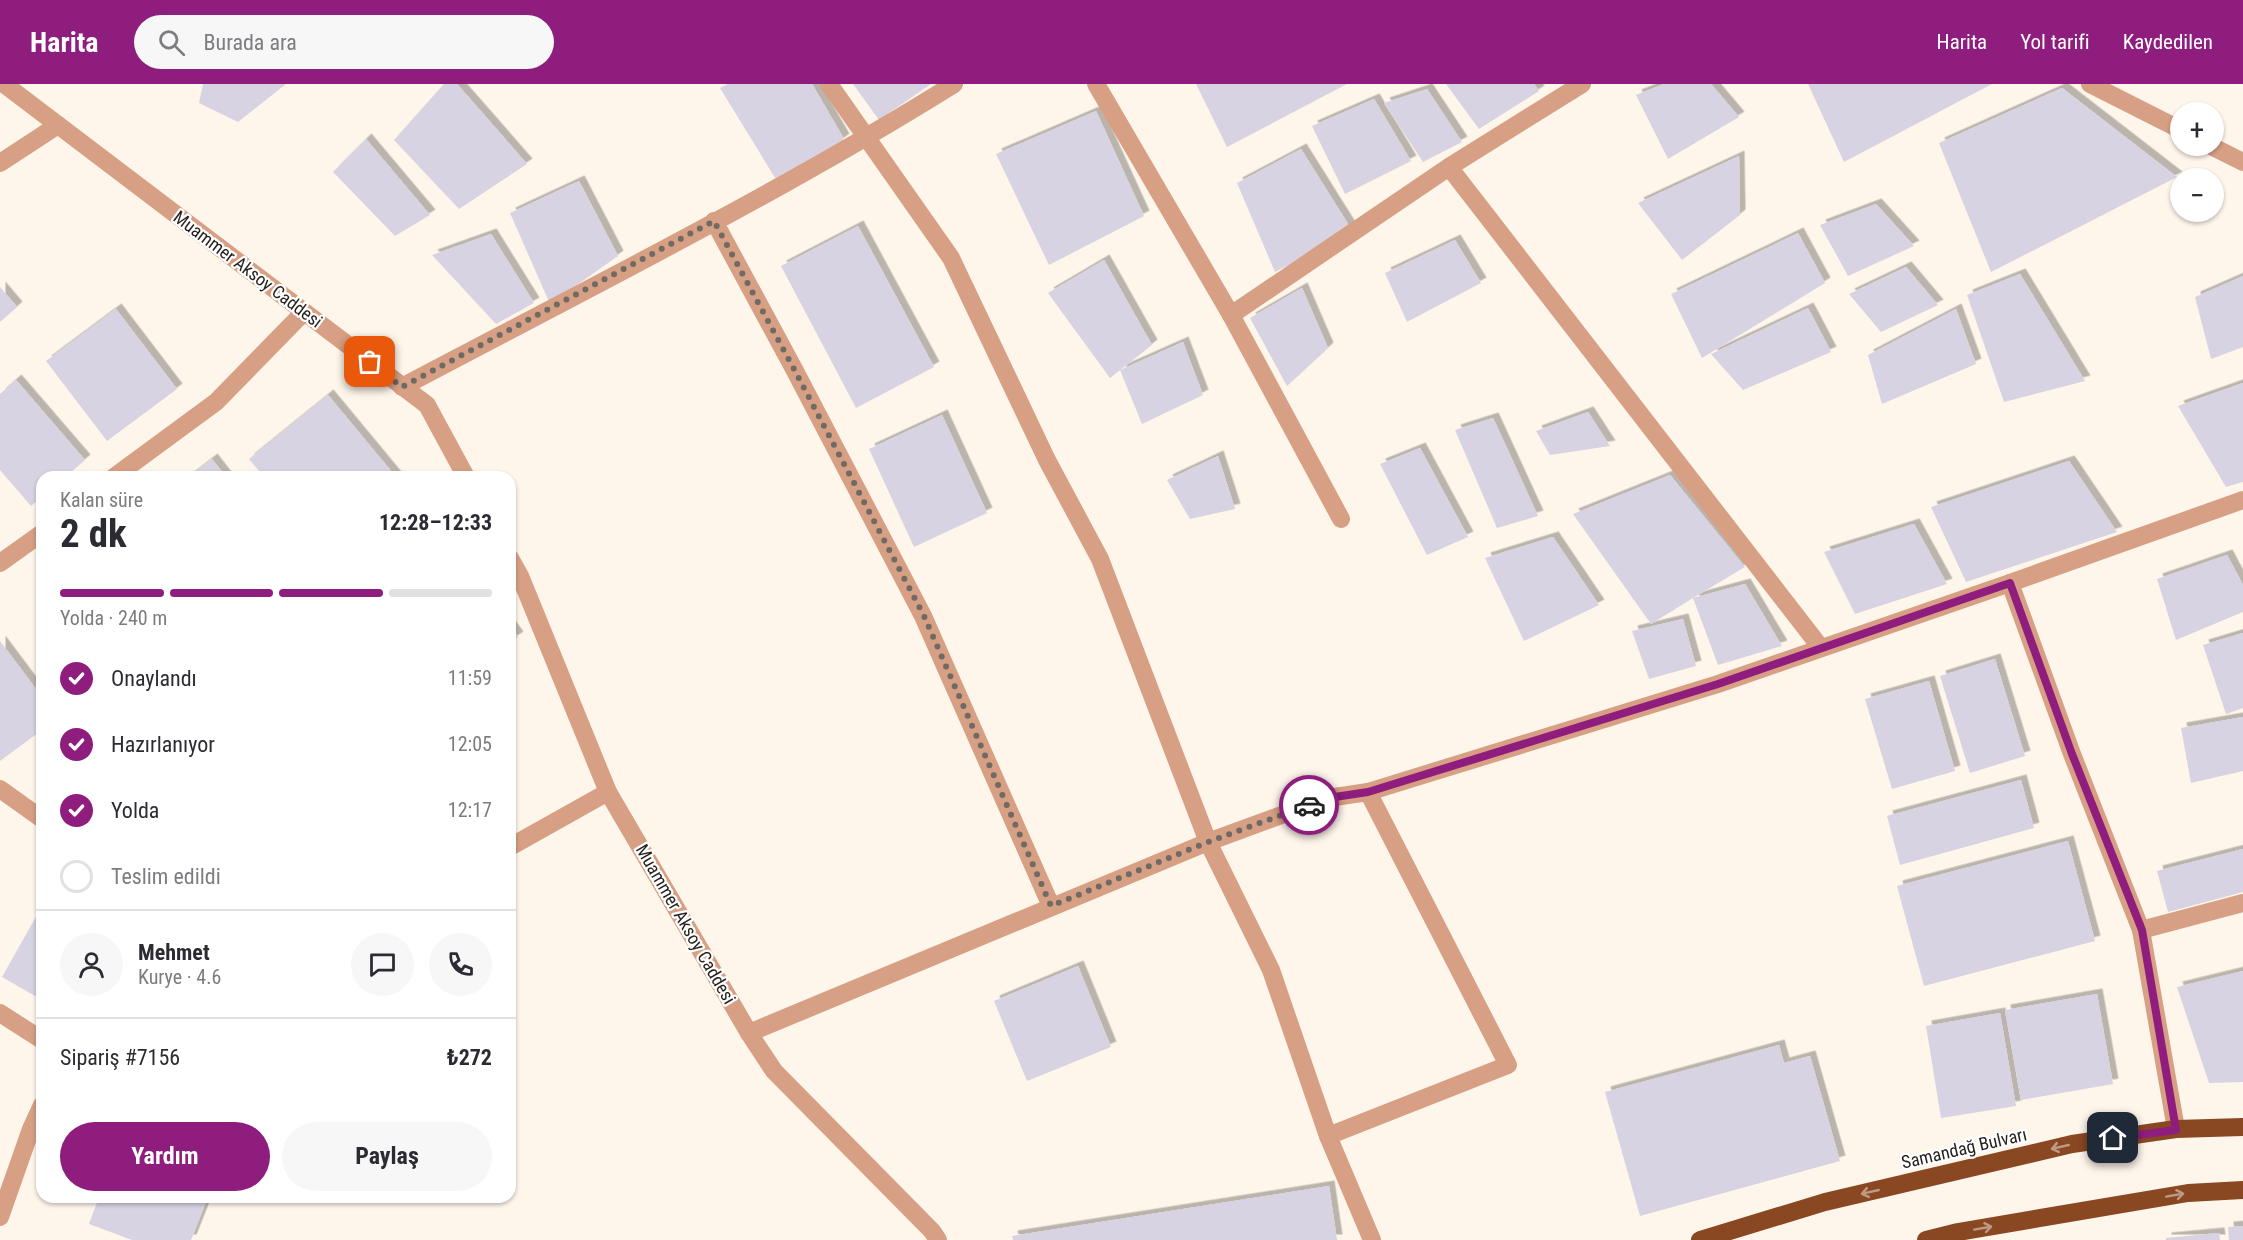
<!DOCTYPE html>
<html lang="tr">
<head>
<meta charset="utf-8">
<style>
	:root { --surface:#fff; --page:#f7f7f7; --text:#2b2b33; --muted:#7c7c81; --line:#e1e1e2; --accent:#8f1d7e }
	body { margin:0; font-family:"Roboto Condensed",sans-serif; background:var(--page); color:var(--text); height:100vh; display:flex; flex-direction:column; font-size:22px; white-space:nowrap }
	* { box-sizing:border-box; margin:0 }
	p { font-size:20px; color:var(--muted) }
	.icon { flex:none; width:33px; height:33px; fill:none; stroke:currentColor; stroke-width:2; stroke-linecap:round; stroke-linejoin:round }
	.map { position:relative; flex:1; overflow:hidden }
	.sheet { position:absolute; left:36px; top:387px; width:480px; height:732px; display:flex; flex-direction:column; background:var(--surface); border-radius:18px; box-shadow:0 2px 4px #0004 }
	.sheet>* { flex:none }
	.tools { position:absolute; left:2170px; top:18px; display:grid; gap:12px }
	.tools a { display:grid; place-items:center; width:54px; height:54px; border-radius:50%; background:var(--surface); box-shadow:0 2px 4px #0004; font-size:30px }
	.pin { position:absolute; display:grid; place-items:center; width:51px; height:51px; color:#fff; margin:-26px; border-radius:12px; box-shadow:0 3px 9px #0006 }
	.courier { position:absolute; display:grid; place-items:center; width:60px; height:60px; margin:-30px; border:4px solid #8f1d7e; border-radius:50%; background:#fff; color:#222; box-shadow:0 2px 8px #0007 }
	.head em { font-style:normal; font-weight:700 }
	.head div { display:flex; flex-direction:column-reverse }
	.head { display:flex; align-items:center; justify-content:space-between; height:102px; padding:0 24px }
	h1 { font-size:39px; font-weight:700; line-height:45px }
	.bar { display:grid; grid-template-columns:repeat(4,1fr); gap:9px 6px; align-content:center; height:72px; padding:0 24px }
	.bar i { height:8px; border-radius:4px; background:var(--line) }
	.bar .on { background:var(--accent) }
	.bar p { grid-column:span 4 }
	.line { display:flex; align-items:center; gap:15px; padding:0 24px; border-top:2px solid var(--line) }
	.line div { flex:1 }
	.round { display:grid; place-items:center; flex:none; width:63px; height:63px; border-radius:32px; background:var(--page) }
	ol { padding:0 24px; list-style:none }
	li { display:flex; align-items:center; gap:18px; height:66px }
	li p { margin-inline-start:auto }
	li .icon { padding:6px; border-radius:50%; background:var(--accent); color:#fff; stroke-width:4 }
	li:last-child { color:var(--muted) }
	li i { width:33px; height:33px; border:3px solid var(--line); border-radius:50% }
	.primary-button { display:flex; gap:12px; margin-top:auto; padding:12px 24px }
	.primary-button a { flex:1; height:69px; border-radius:36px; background:var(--accent); color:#fff; font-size:24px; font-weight:700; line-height:69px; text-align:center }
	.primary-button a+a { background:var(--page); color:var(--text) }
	header { display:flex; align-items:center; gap:36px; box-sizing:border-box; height:84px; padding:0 30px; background:var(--accent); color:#fff }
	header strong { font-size:28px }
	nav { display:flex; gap:33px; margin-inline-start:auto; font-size:21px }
	.search { width:420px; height:54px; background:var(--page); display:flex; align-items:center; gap:15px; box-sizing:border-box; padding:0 21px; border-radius:33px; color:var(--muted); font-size:22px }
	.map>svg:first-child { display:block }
	.building { fill:#d7d3e2; filter:url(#shadow) }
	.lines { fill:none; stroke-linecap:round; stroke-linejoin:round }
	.minor { stroke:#d79f83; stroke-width:18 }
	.highway { stroke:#894722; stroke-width:18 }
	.oneway { stroke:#be9a85 }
	.done { stroke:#706a64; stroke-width:6; stroke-dasharray:0 10.8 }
	.route { stroke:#8f1d7e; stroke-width:8 }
	.labels { text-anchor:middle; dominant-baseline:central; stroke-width:4.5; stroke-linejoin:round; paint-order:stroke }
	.street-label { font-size:18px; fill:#231f1b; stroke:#fff }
</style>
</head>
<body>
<header>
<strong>Harita</strong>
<div class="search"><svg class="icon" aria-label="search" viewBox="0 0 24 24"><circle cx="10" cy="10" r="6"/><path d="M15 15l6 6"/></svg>Burada ara</div>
<nav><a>Harita</a><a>Yol tarifi</a><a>Kaydedilen</a></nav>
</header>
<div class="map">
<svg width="2243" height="1156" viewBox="0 0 2243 1156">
	<defs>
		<filter id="shadow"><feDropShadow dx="5.5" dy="-5.5" stdDeviation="0" flood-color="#0004"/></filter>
	</defs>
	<rect width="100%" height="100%" fill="#fef5eb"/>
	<g class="building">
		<polygon points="203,0 286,0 238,38 199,19"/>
		<polygon points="444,0 457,0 527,80 459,125 394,56"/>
		<polygon points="728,0 812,0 844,55 780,102 720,4"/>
		<polygon points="853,0 931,0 879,36"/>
		<polygon points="1196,0 1347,0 1227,63"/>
		<polygon points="1446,0 1534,0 1539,7 1479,45"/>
		<polygon points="1664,0 1711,0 1739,33 1668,75 1636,11"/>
		<polygon points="1808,0 1992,0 1844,78"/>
		<polygon points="2062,4 2177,93 1991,188 1939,59"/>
		<polygon points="1427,5 1462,58 1423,78 1384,19"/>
		<polygon points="1374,15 1411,77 1345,110 1312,42"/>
		<polygon points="1096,27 1144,132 1049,181 996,70"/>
		<polygon points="366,55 430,131 395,152 333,88"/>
		<polygon points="1301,65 1353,148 1275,188 1237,99"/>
		<polygon points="1739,72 1740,131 1682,176 1638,119"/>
		<polygon points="579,97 618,172 550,220 510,129"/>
		<polygon points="1876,120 1914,162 1848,192 1820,141"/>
		<polygon points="858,142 934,283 856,324 781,182"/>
		<polygon points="1798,149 1825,199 1702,274 1671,210"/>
		<polygon points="491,150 534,219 496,240 432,171"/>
		<polygon points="1455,156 1481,199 1407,238 1385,189"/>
		<polygon points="1104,176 1152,261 1110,294 1048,209"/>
		<polygon points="1906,183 1938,221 1881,248 1849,210"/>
		<polygon points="2020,190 2085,297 2004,318 1967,211"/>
		<polygon points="2243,192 2243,263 2211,275 2195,213"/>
		<polygon points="0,203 17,223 0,238"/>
		<polygon points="1302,204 1328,264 1287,302 1250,234"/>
		<polygon points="1808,224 1831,268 1743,306 1711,270"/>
		<polygon points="116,225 177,305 107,357 46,277"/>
		<polygon points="1956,225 1976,280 1882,320 1868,271"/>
		<polygon points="1183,258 1203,311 1142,340 1120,286"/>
		<polygon points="16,296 85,376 65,393 42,393 42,413 31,422 0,386 0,310"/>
		<polygon points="2243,299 2243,398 2226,403 2178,322"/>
		<polygon points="328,311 396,393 264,393 249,375"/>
		<polygon points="1588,328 1610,362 1550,371 1536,347"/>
		<polygon points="942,331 987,429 914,463 869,365"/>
		<polygon points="1493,334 1538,432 1497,444 1455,346"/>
		<polygon points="1420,364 1468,453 1427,471 1380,380"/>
		<polygon points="1218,372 1235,425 1190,435 1167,396"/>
		<polygon points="212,375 226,393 189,393"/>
		<polygon points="2069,377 2117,448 1966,498 1931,423"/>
		<polygon points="1670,391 1745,483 1693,514 1745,500 1782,562 1718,581 1693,514 1651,540 1573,430"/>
		<polygon points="1914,440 1947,500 1855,530 1824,468"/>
		<polygon points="1553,453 1599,521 1524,557 1485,474"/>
		<polygon points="2227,471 2243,501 2243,528 2176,556 2157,495"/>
		<polygon points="1683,535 1696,582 1649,595 1632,547"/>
		<polygon points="510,542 518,553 510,558"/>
		<polygon points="2243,549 2243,624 2226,630 2203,561"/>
		<polygon points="0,557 42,613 42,646 0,677"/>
		<polygon points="1995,575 2025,672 1970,689 1940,592"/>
		<polygon points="1929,597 1955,687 1892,705 1865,615"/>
		<polygon points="2243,633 2243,687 2191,699 2181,644"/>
		<polygon points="2021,696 2034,744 1900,781 1887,732"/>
		<polygon points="2068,757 2095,857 1924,902 1897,802"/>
		<polygon points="2243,765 2243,808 2168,828 2157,787"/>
		<polygon points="42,822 42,916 2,893"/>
		<polygon points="1078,882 1111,963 1027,997 994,917"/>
		<polygon points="2243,887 2243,998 2209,999 2177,903"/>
		<polygon points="2097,910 2113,1000 2021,1016 2005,926"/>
		<polygon points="2000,929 2016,1022 1941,1034 1926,942"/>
		<polygon points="1779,961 1784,979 1810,972 1840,1077 1640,1132 1605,1008"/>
		<polygon points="1329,1102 1337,1156 1013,1156 1012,1152"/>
		<polygon points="99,1113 208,1113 191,1156 132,1156 89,1140"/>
		<polygon points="2243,1142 2243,1156 2229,1156 2228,1143"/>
		<polygon points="2219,1149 2220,1156 2166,1156 2166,1154"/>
	</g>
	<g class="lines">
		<g class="minor">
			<polyline points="4,0 427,321 466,393"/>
			<polyline points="829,0 951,174 1047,376 1100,475 1208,758 1271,886 1328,1052 1372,1156"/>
			<polyline points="1096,0 1231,231 1341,435"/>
			<polyline points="2090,0 2181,46"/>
			<polyline points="2211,62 2243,78"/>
			<polyline points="0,79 58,41"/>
			<polyline points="1449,83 1821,564"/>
			<polyline points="714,137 794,285 923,532 1051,822"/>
			<polyline points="1231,231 1449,83 1582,0"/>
			<path d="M 402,303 C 587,205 776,111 954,0"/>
			<polyline points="114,393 216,318 304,228"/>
			<polyline points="510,474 520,492 608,708 749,949 774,987 932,1147 938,1156"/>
			<polyline points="0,479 42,449"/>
			<polyline points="2010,499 2072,670 2141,846 2176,1045"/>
			<polyline points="0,705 42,735"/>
			<polyline points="510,763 608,708"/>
			<polyline points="2141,846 2243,819"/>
			<polyline points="0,929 42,956"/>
			<polyline points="749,949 1208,758 1328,714 1368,708 1718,600 2010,499 2243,416"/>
			<polyline points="1328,1052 1508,981 1368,708"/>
			<polyline points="0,1133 31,1045 42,1021"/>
		</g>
		<g class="highway">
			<polyline points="1700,1156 1825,1118 2072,1060 2176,1045 2243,1043"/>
			<polyline points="1926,1156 1958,1148 2188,1109 2243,1106"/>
		</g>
	</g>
	<defs><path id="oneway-shaft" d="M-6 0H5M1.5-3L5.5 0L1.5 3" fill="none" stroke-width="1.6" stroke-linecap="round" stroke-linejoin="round" transform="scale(1.5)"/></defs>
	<g class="oneway">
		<use href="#oneway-shaft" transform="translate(2060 1063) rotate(167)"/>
		<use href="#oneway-shaft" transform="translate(1870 1108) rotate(167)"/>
		<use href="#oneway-shaft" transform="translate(2175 1111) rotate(-10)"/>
		<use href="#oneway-shaft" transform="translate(1983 1144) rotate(-10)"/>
	</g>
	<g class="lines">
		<polyline class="done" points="370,278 402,303 714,137 794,285 924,532 1051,822 1208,758 1309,721"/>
		<polyline class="route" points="1309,721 1328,714 1368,708 1718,600 2010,499 2072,670 2142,846 2176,1046 2113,1054"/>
	</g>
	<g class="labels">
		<g class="street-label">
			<text transform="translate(248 185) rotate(37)">Muammer Aksoy Caddesi</text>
			<text transform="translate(686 840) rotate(60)">Muammer Aksoy Caddesi</text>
			<text transform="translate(1964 1064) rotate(-13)">Samandağ Bulvarı</text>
		</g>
	</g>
</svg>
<div class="tools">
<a>+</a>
<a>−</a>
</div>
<div class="pin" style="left:370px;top:278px;background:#ea580c"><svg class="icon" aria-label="bag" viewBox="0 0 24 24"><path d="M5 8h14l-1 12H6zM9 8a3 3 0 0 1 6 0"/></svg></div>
<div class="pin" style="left:2113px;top:1054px;background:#1f2937"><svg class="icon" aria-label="home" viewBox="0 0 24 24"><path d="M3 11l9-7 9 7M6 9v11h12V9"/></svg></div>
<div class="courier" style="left:1309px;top:721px"><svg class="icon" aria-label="car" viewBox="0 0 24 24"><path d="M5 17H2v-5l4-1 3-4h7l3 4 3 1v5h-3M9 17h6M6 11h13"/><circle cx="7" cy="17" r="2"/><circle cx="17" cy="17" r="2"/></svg></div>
<section class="sheet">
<div class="head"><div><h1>2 dk</h1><p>Kalan süre</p></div><em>12:28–12:33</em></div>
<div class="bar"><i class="on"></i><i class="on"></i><i class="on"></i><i></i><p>Yolda · 240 m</p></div>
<ol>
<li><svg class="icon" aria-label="check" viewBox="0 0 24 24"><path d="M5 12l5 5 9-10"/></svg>Onaylandı<p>11:59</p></li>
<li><svg class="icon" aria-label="check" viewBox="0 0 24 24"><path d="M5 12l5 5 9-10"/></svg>Hazırlanıyor<p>12:05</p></li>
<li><svg class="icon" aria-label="check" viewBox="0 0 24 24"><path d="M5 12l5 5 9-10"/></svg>Yolda<p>12:17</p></li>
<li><i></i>Teslim edildi</li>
</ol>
<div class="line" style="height:108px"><a class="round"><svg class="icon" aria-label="person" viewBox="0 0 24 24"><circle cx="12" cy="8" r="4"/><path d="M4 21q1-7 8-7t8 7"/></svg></a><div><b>Mehmet</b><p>Kurye · 4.6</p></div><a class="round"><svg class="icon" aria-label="chat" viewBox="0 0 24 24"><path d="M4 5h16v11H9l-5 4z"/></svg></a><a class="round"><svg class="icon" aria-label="phone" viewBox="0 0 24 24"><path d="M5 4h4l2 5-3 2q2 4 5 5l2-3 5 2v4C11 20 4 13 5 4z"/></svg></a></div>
<div class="line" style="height:78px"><div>Sipariş #7156</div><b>₺272</b></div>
<div class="primary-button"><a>Yardım</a><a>Paylaş</a></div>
</section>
</div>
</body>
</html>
